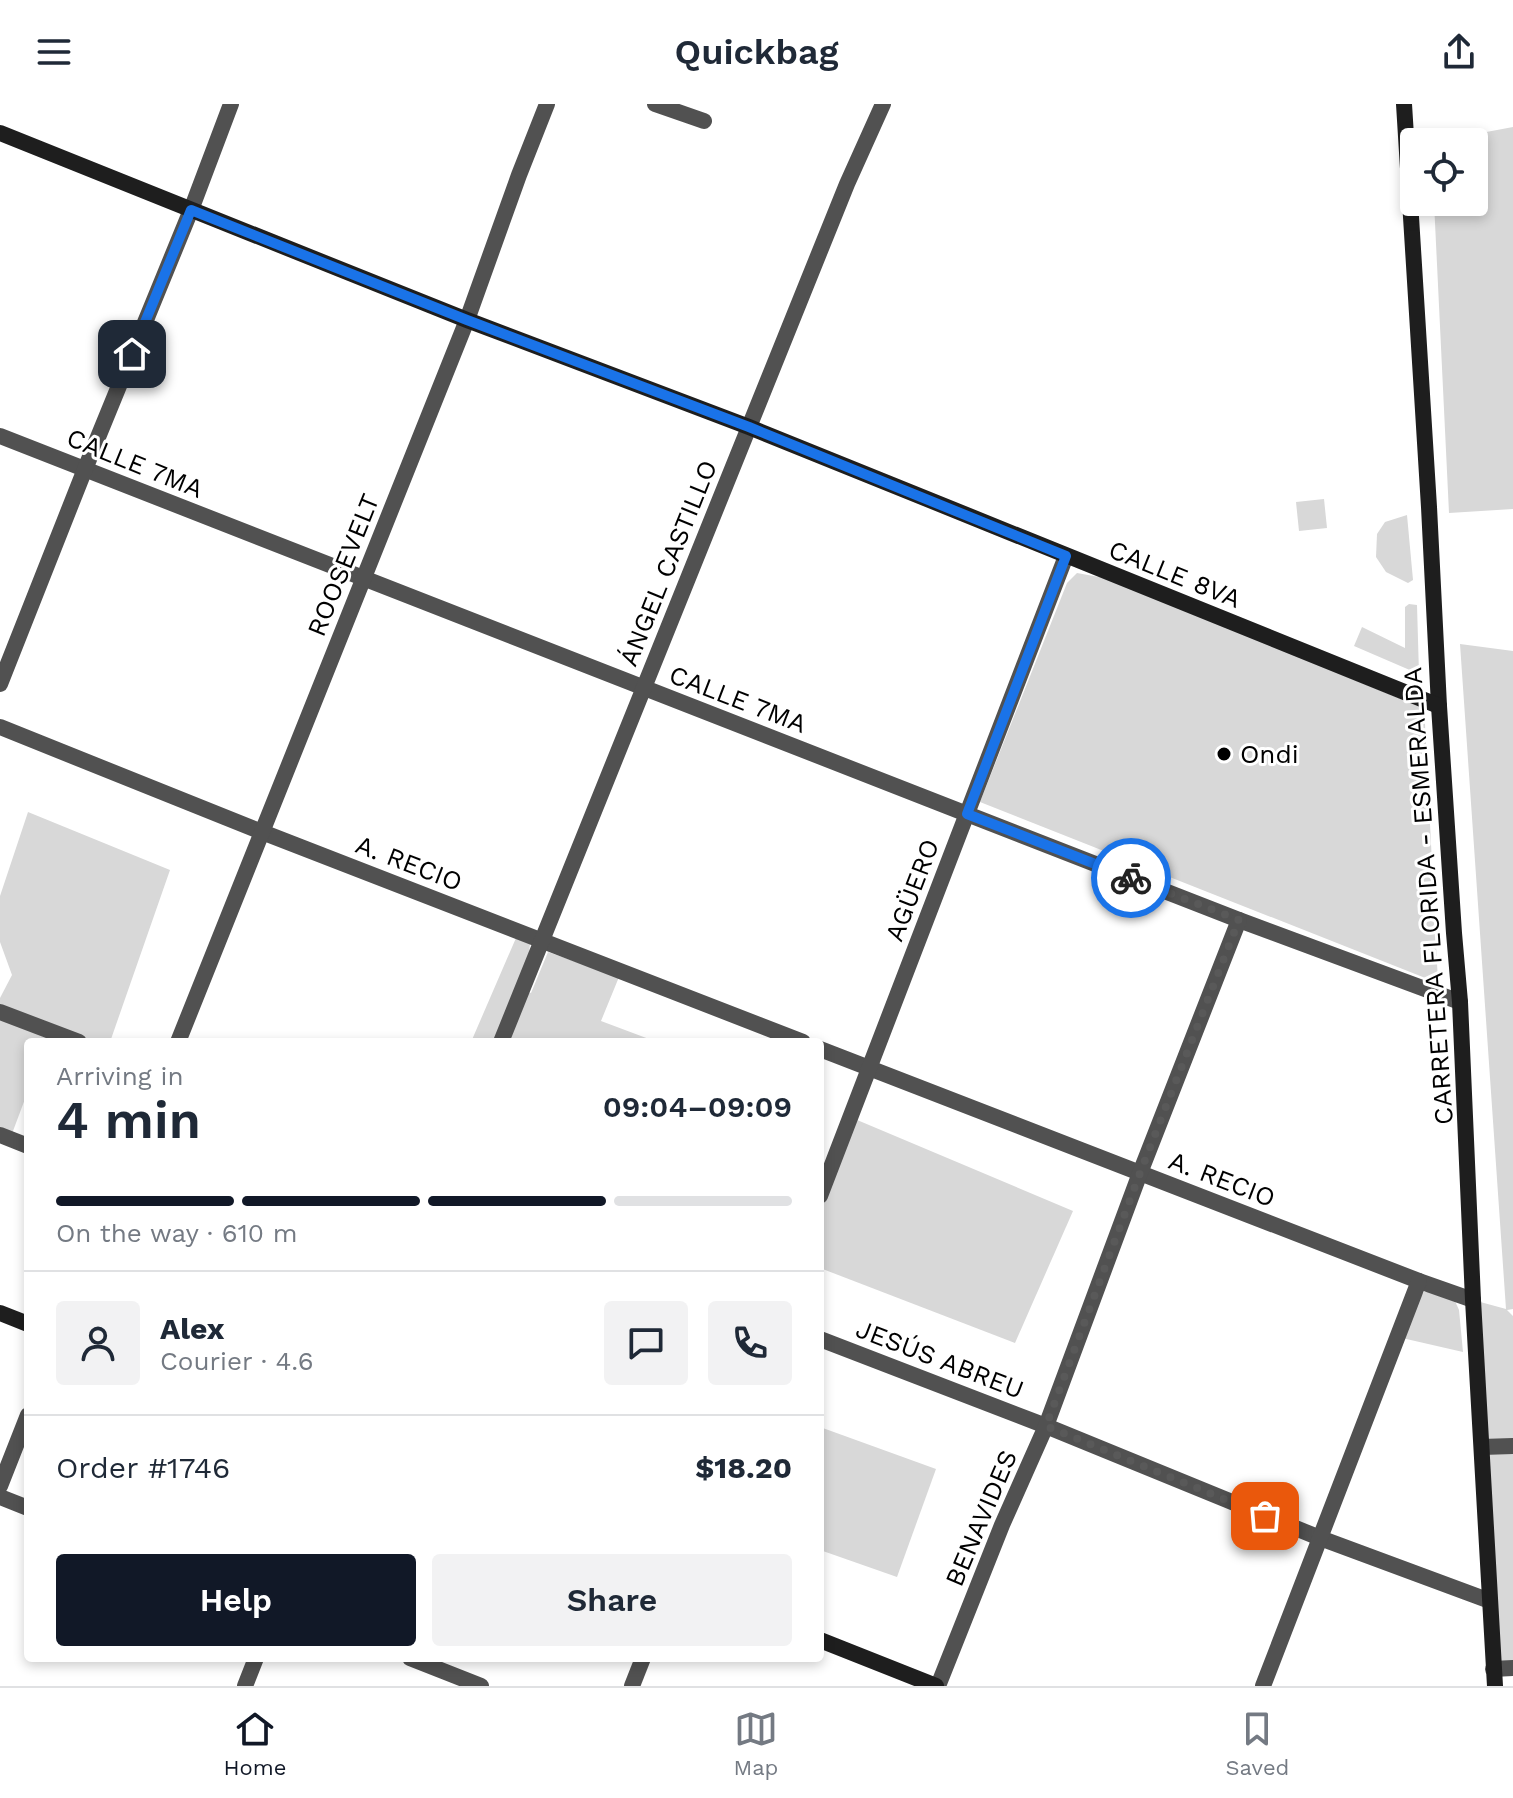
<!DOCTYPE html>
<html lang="en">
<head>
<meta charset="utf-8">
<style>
	:root { --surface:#fff; --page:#f2f2f3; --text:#1f2937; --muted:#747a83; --line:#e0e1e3; --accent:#111827 }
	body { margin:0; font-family:"Work Sans",sans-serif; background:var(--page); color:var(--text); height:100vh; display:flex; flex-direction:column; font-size:30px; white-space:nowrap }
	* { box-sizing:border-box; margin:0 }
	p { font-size:26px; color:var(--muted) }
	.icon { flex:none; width:44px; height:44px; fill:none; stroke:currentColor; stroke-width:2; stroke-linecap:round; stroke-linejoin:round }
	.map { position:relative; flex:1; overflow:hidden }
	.panel { position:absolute; left:24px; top:934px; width:800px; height:624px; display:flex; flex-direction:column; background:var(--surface); border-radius:8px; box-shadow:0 4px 12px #0003 }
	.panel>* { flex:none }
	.controls { position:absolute; left:1400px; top:24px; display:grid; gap:16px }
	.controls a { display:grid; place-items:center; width:88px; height:88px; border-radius:8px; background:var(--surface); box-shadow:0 4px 12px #0003; font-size:40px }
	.pin { position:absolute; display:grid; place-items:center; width:68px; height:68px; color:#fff; margin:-34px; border-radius:16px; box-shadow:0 4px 12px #0006 }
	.courier { position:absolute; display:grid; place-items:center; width:80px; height:80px; margin:-40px; border:6px solid #1a73e8; border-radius:50%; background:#fff; color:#222; box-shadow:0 2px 10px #0007 }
	.headline em { font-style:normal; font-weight:600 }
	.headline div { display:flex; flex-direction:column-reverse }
	.headline { display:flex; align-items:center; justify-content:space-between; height:136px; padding:0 32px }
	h1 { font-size:52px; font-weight:600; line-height:60px }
	.bar { display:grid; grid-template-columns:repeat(4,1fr); gap:12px 8px; align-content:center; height:96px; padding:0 32px }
	.bar i { height:10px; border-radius:6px; background:var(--line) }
	.bar .on { background:var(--accent) }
	.bar p { grid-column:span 4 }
	.line { display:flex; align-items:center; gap:20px; padding:0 32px; border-top:2px solid var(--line) }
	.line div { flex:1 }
	.round { display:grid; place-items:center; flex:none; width:84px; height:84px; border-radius:8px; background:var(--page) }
	.button { display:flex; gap:16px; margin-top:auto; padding:16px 32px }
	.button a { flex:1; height:92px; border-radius:8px; background:var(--accent); color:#fff; font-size:32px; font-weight:600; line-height:92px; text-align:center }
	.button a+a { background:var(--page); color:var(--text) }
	header { display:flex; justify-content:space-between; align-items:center; height:104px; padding:0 32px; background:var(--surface); font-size:36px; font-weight:600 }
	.menu { display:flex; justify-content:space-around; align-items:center; height:112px; border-top:2px solid var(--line); background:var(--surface); font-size:22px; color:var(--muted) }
	.menu a { display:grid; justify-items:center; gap:4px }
	.menu .on { color:var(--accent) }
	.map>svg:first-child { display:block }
	.green { fill:#d8d8d8 }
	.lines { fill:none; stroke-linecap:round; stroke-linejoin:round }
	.street { stroke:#515151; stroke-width:16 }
	.secondary { stroke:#1e1e1e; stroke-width:16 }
	.done { stroke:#595959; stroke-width:8; stroke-dasharray:0 14.4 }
	.route { stroke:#1a73e8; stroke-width:10 }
	.poi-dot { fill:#000; stroke:#fff; stroke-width:3 }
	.labels { text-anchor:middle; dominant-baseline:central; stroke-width:6; stroke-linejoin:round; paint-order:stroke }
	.street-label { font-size:26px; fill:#000; stroke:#fff }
	.poi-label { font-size:26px; fill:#000; stroke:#fff; text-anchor:start }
</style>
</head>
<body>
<header><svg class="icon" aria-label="menu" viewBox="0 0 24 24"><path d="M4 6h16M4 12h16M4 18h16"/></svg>Quickbag<svg class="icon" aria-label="share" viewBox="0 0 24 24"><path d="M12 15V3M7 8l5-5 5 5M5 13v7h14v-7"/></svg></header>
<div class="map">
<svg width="1513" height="1582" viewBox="0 0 1513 1582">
	<rect width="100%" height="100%" fill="#fff"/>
	<g class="green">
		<polygon points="1513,23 1513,405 1449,409 1434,98 1474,98 1474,38 1433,38"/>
		<polygon points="1324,395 1327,424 1299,427 1296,398"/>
		<polygon points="1407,411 1413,476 1408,479 1386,468 1376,453 1377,430 1385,418"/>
		<polygon points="1077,469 1110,475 1420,603 1425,620 1438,879 980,698 1067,479"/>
		<polygon points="1409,500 1417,501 1419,570 1354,542 1362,523 1405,544 1405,503"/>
		<polygon points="1460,540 1513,547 1513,1205 1507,1206 1513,1212 1513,1564 1493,1565 1473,1196 1506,1205"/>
		<polygon points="28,708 170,766 110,938 79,938 51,927 47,938 28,938 28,987 10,1035 0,1031 0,894 12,871 0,838 0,792"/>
		<polygon points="516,834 530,840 529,849 515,885 531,889 548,848 619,873 601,917 657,938 471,938"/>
		<polygon points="850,1013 1073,1107 1015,1239 820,1164 820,1092"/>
		<polygon points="1424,1188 1433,1188 1455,1197 1459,1206 1463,1248 1402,1234 1417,1198"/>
		<polygon points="820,1323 936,1365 897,1473 820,1446"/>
	</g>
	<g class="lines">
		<g class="street">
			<polyline points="655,0 704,17"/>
			<polyline points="0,332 967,710 1239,816 1460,898"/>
			<polyline points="0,580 85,365 191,106 231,0"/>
			<polyline points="0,623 262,728 803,938"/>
			<polyline points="0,908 79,938"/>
			<polyline points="178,938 467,216 519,71 547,0"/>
			<polyline points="501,938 847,80 883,0"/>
			<polyline points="820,945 1419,1177 1473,1196"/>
			<polyline points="0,1031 28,1042"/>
			<polyline points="820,1092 1066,452"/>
			<polyline points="820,1235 1046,1322 1320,1434 1490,1497"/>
			<polyline points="1482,1343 1513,1342"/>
			<polyline points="0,1382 28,1311"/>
			<polyline points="0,1393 28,1404"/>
			<polyline points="410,1554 481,1582"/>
			<polyline points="1493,1565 1513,1564"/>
			<polyline points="245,1582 256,1554"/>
			<polyline points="632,1582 643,1554"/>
			<polyline points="938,1582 1002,1421 1046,1322 1140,1069 1239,816"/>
			<polyline points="1263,1582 1419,1177"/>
		</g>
		<g class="secondary">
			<polyline points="1404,0 1429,403 1439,602 1454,829 1460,898 1473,1196 1495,1582"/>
			<polyline points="0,29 467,216 749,323 1439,602"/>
			<polyline points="0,1209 28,1220"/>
			<polyline points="820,1536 936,1582"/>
		</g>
	</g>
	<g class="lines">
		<polyline class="done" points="1131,774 1239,816 1140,1069 1046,1322 1265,1412"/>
		<polyline class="route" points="132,250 191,106 467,216 749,323 1066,452 967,710 1131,774"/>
	</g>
	<circle class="poi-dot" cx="1224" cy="650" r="8"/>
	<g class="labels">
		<g class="street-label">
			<text transform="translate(135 359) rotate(22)">CALLE 7MA</text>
			<text transform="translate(668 459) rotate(-68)">ÁNGEL CASTILLO</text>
			<text transform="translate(343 461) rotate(-68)">ROOSEVELT</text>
			<text transform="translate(1175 470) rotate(22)">CALLE 8VA</text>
			<text transform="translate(738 595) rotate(21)">CALLE 7MA</text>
			<text transform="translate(409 759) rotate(21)">A. RECIO</text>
			<text transform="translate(912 786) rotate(-69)">AGÜERO</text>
			<text transform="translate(1428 792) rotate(-94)">CARRETERA FLORIDA - ESMERALDA</text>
			<text transform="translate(1222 1075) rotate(21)">A. RECIO</text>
			<text transform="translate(940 1255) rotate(21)">JESÚS ABREU</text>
			<text transform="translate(981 1414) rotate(-67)">BENAVIDES</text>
		</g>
		<g class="poi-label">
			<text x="1240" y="650">Ondi</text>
		</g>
	</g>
</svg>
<div class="controls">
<a><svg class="icon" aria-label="locate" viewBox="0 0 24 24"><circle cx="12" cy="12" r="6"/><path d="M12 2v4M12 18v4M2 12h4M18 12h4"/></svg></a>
</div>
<div class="pin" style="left:1265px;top:1412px;background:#ea580c"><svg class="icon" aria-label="bag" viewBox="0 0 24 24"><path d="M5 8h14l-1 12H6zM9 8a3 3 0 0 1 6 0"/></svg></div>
<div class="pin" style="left:132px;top:250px;background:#1f2937"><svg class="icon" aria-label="home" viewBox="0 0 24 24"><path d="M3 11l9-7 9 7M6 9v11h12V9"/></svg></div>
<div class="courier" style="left:1131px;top:774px"><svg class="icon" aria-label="bike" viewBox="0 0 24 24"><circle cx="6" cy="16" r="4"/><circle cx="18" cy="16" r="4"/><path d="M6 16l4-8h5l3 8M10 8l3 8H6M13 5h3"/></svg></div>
<section class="panel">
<div class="headline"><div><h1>4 min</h1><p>Arriving in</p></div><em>09:04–09:09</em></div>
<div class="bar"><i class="on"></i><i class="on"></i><i class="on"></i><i></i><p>On the way · 610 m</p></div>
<div class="line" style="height:144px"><a class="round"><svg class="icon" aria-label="person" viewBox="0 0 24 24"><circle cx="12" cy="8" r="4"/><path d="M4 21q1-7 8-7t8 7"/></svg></a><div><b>Alex</b><p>Courier · 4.6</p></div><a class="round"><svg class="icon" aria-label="chat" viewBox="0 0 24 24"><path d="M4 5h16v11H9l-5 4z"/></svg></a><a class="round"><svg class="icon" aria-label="phone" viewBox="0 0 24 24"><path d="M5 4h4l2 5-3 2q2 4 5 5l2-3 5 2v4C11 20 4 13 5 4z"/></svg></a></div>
<div class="line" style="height:104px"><div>Order #1746</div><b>$18.20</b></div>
<div class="button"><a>Help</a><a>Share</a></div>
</section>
</div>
<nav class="menu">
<a class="on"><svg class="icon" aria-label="home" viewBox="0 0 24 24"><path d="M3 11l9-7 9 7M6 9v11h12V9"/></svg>Home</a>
<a><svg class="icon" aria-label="map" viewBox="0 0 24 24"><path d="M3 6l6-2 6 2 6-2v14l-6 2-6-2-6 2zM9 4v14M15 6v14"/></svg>Map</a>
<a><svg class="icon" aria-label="saved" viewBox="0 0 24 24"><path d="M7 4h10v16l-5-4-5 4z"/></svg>Saved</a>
</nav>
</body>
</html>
